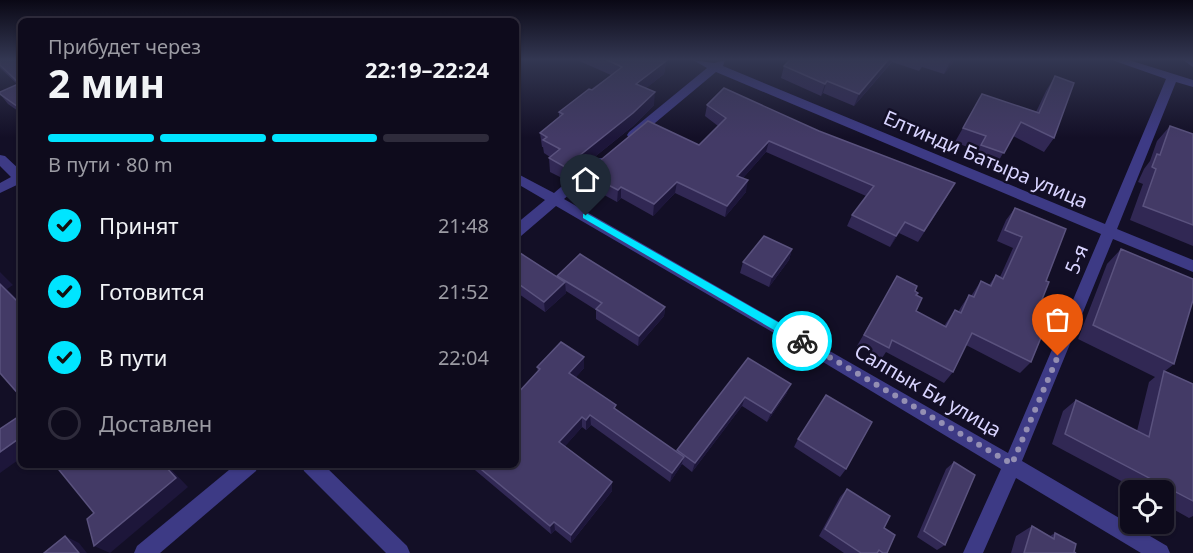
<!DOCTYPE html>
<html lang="ru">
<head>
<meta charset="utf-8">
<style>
	:root { --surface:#0e0b1c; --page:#171425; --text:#f1f3f6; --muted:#9b9ba3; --line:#2e2b3b; --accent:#00e5ff }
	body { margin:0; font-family:"Noto Sans",sans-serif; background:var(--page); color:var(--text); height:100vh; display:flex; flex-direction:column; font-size:22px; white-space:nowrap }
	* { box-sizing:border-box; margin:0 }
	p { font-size:20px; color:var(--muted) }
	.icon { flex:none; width:33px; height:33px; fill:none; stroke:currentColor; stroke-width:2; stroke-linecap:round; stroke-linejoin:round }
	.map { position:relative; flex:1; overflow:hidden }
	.sheet { position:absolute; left:18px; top:18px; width:501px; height:450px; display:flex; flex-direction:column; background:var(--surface); border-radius:9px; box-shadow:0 2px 4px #0004,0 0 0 2px var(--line) }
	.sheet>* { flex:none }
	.buttons { position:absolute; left:1120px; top:480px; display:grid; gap:12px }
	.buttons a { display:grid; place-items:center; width:54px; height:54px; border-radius:9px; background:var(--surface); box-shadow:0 2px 4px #0004,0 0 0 2px var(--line); font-size:30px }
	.pin { position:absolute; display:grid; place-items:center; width:51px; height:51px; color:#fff; margin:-62px -26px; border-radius:50% 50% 50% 0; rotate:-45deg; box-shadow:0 0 6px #0007 }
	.pin .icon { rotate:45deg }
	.courier { position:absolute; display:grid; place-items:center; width:60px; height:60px; margin:-30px; border:4px solid #00e5ff; border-radius:50%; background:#fff; color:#222; box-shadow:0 2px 8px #0007 }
	.summary em { font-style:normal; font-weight:700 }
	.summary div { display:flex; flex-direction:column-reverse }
	.summary { display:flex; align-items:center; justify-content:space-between; height:102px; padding:0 30px }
	h1 { font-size:39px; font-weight:700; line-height:45px }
	.bar { display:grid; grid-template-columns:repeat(4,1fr); gap:9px 6px; align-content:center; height:72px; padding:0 30px }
	.bar i { height:8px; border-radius:4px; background:var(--line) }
	.bar .selected { background:var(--accent) }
	.bar p { grid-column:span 4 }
	ol { padding:0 30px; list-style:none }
	li { display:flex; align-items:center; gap:18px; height:66px }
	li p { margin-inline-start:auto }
	li .icon { padding:6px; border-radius:50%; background:var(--accent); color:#111; stroke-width:4 }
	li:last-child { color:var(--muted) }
	li i { width:33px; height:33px; border:3px solid var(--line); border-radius:50% }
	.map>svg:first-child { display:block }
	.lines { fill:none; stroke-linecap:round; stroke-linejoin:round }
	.minor { fill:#3d3a85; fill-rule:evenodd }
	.wall { fill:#312854 }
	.shaded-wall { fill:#1d163a }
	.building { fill:#433a66; stroke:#5a527e; stroke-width:1.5 }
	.route { fill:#00e5ff }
	.done { stroke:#948fb3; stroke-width:6; stroke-dasharray:0 10.8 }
	.labels { text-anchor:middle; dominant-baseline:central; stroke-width:5; stroke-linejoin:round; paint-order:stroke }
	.street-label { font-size:20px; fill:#d9d4ff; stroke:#130f26 }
</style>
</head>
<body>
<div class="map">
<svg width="1193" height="553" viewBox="0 0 1193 553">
	<rect width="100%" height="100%" fill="#130f26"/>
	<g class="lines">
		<g class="minor">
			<polygon points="693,60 714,63 725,60 723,66 1105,224 1166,79 1112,60 1129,60 1193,80 1193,87 1176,82 1117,229 1193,260 1193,272 1113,239 1022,461 1167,546 1170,553 1141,553 1016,478 983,553 963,553 1001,469 798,347 556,206 521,236 516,237 516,224 545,200 516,183 516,173 554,193 595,158 605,158 606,161 605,164 564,199 1008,453 1101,234 716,72 637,138 629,138 627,135 629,132 707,68"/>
			<polygon points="1183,60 1193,60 1193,67"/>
			<polygon points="0,155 5,156 21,171 21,183 0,193 0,183 11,177 0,166"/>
			<polygon points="235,465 258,465 256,471 160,553 134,553 137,546"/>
			<polygon points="302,465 324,465 407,546 410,553 386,553 304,471"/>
		</g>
	</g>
	<g class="wall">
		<polygon points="0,60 21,60 21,113 8,104 0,94 17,84 0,68"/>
		<polygon points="577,60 666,61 664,74 646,88 654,105 633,126 566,180 550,172 549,158 550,157 544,153 543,147 542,147 540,133 559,117 559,112 611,75"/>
		<polygon points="790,60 955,60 944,74 922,67 919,71 892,62 854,106 823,93 821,96 781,78 784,66"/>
		<polygon points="1055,76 1054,138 1044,152 1013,136 995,167 973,159 977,151 955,142 982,94 1036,112 1046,91"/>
		<polygon points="707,105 948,195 918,242 899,233 890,247 847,226 852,215 866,196 766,152 743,178 746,192 725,217 675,193 653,216 621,198 617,202 586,185 585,173 699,145 718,126 705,116"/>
		<polygon points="1170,126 1193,134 1193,246 1130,220 1143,184 1138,182 1144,169 1150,161 1157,141"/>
		<polygon points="1015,208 1046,281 1039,307 1031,362 1020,373 966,345 953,372 944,383 886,352 882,358 857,346 897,276 915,291 916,295 916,311 944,326 955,310 958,312 961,307 969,295 971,296 981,281 989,285 996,275 1000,277 1013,248 997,241 1006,220"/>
		<polygon points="792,249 789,260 769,287 740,273 743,262"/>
		<polygon points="1121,249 1174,364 1165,371 1193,384 1193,516 1189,518 1164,504 1164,490 1138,490 1052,444 1063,411 1076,400 1137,431 1149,382 1155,377 1078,339 1107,264"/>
		<polygon points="516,256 557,277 557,276 665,307 664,316 638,346 596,319 596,310 566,291 566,293 545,312 516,292"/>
		<polygon points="584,357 584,368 575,378 616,410 677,452 748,358 787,393 767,422 742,406 692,472 682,464 670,482 591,425 586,430 582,427 565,446 612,482 612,491 571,543 555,530 551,534 469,465 516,465 538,372 537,367"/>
		<polygon points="798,439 846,469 840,477 794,447"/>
		<polygon points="954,462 945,545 937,550 917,537 946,469"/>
		<polygon points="847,489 884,528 887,553 844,553 819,536 840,497"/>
		<polygon points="1032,526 1050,536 1055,533 1076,553 1011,553 1016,536"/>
	</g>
	<g class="shaded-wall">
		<polygon points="888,60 893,60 854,106 859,94"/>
		<polygon points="952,60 955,60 944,74 950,62"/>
		<polygon points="666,61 664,74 635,97 636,84"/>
		<polygon points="827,81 823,93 821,96 825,84"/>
		<polygon points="655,92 654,105 633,126 566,180 565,167"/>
		<polygon points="769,141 766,152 735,187 737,176"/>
		<polygon points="748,180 746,192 725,217 727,206"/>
		<polygon points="677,182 675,193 653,216 654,204"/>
		<polygon points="621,187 621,198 617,202 618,190"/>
		<polygon points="905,222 899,233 890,247 896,236"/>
		<polygon points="792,249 789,260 769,287 772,277"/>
		<polygon points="0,272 13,285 7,289 21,303 21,305 0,284"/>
		<polygon points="565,282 566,293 545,312 544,302"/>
		<polygon points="665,307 664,316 638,346 639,336"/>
		<polygon points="584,357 584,368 570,384 569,373"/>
		<polygon points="791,384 787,393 767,422 771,413"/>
		<polygon points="745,397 742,406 692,472 695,463"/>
		<polygon points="590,415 591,425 586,430 586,420"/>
		<polygon points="582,417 582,427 560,452 559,442"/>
		<polygon points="21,437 21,458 0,473 0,452"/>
		<polygon points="684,457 681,466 670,482 672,473"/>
		<polygon points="164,465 167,465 188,487 110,553 94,546"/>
		<polygon points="612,482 612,491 571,543 571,535"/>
		<polygon points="554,522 555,530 551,534 550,526"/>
		<polygon points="65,536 79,543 87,553 79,553"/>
	</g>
	<g class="building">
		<polygon points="0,60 21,60 21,79 17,81 0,65"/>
		<polygon points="607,60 666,61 636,84 655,92 633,113 565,167 549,158 560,149 543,140 547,137 540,133 563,114 559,112 589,89 592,90 622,67"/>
		<polygon points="790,60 888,60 859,94 827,81 825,84 784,66"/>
		<polygon points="1055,76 1074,83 1054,138 1021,122 1004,153 981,145 986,136 963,128 982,94 1039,113"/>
		<polygon points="18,84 21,86 21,109 0,94 0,92"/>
		<polygon points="724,88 819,131 955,183 924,231 905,222 896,236 852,215 874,186 769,141 737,176 748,180 727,206 677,182 654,204 621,187 618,190 585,173 648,121 699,145 726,118 707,105"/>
		<polygon points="1170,126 1193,134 1193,225 1143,206 1156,169 1152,167 1157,154 1160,155"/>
		<polygon points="1015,208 1066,229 1046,281 1049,282 1039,307 1051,313 1031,362 972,333 953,372 892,340 889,348 864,335 897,276 917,286 915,291 918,293 916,295 922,298 916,311 946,327 955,310 961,313 969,295 974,297 981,281 991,286 996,275 1003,279 1022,237 1005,230"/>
		<polygon points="764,236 792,249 772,277 743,262"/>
		<polygon points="1121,249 1193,279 1193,300 1174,364 1093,325"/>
		<polygon points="520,253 565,282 544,302 516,282 516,256"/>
		<polygon points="580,254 665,307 639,336 596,309 602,303 557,276"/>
		<polygon points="0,284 21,305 21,397 0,373"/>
		<polygon points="561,342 584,357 569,373 616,405 614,408 684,457 672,473 590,415 586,420 582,417 559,442 612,482 571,535 554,522 550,526 476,465 516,465 516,395 540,369 537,367"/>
		<polygon points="748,358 791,384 771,413 745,397 695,463 677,450"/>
		<polygon points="1164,371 1193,384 1193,501 1065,434 1076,400 1149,437"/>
		<polygon points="826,395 872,422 846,469 798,439"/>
		<polygon points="21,415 21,437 0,452 0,429"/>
		<polygon points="954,462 975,475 945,545 924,531"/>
		<polygon points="55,465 164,465 176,478 94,546 87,519 94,513"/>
		<polygon points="847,489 890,516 884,528 895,535 887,553 883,553 879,550 877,553 861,553 825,529"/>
		<polygon points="1032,526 1054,539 1055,533 1076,544 1074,552 1076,553 1024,553"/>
		<polygon points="65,536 79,553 44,553"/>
	</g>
	<linearGradient id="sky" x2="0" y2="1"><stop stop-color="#0a0815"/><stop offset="0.43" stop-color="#333752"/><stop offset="1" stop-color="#333752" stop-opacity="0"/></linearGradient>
	<rect width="1193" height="138" fill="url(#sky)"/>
	<polygon class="route" points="586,213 806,338 806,344 798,344 583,218 583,214"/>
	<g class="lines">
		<polyline class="done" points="802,341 1012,464 1058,356"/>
	</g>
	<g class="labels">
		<g class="street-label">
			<text transform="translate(986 159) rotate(23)">Елтинди Батыра улица</text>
			<text transform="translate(1076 259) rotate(-68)">5-я</text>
			<text transform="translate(928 390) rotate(30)">Салпык Би улица</text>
		</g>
	</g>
</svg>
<div class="buttons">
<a><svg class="icon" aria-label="locate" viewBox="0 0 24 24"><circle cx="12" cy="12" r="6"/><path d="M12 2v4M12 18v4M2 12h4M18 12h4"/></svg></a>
</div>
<div class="pin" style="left:1058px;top:356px;background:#ea580c"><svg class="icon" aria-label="bag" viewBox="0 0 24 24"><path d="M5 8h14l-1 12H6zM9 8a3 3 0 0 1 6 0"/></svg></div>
<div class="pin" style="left:586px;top:216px;background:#1f2937"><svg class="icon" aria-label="home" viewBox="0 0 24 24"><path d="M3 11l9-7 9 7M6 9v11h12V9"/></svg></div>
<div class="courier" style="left:802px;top:341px"><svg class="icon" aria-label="bike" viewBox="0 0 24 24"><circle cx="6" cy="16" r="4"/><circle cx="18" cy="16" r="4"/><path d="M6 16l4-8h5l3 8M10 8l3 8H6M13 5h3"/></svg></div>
<section class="sheet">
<div class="summary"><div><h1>2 мин</h1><p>Прибудет через</p></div><em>22:19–22:24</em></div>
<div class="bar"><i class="selected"></i><i class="selected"></i><i class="selected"></i><i></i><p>В пути · 80 m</p></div>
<ol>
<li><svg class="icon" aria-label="check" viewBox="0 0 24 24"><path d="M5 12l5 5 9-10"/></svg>Принят<p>21:48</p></li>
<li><svg class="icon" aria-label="check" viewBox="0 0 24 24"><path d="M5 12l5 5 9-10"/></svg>Готовится<p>21:52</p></li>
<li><svg class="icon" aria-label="check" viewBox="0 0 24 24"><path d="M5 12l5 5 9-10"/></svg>В пути<p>22:04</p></li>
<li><i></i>Доставлен</li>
</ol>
</section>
</div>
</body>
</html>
